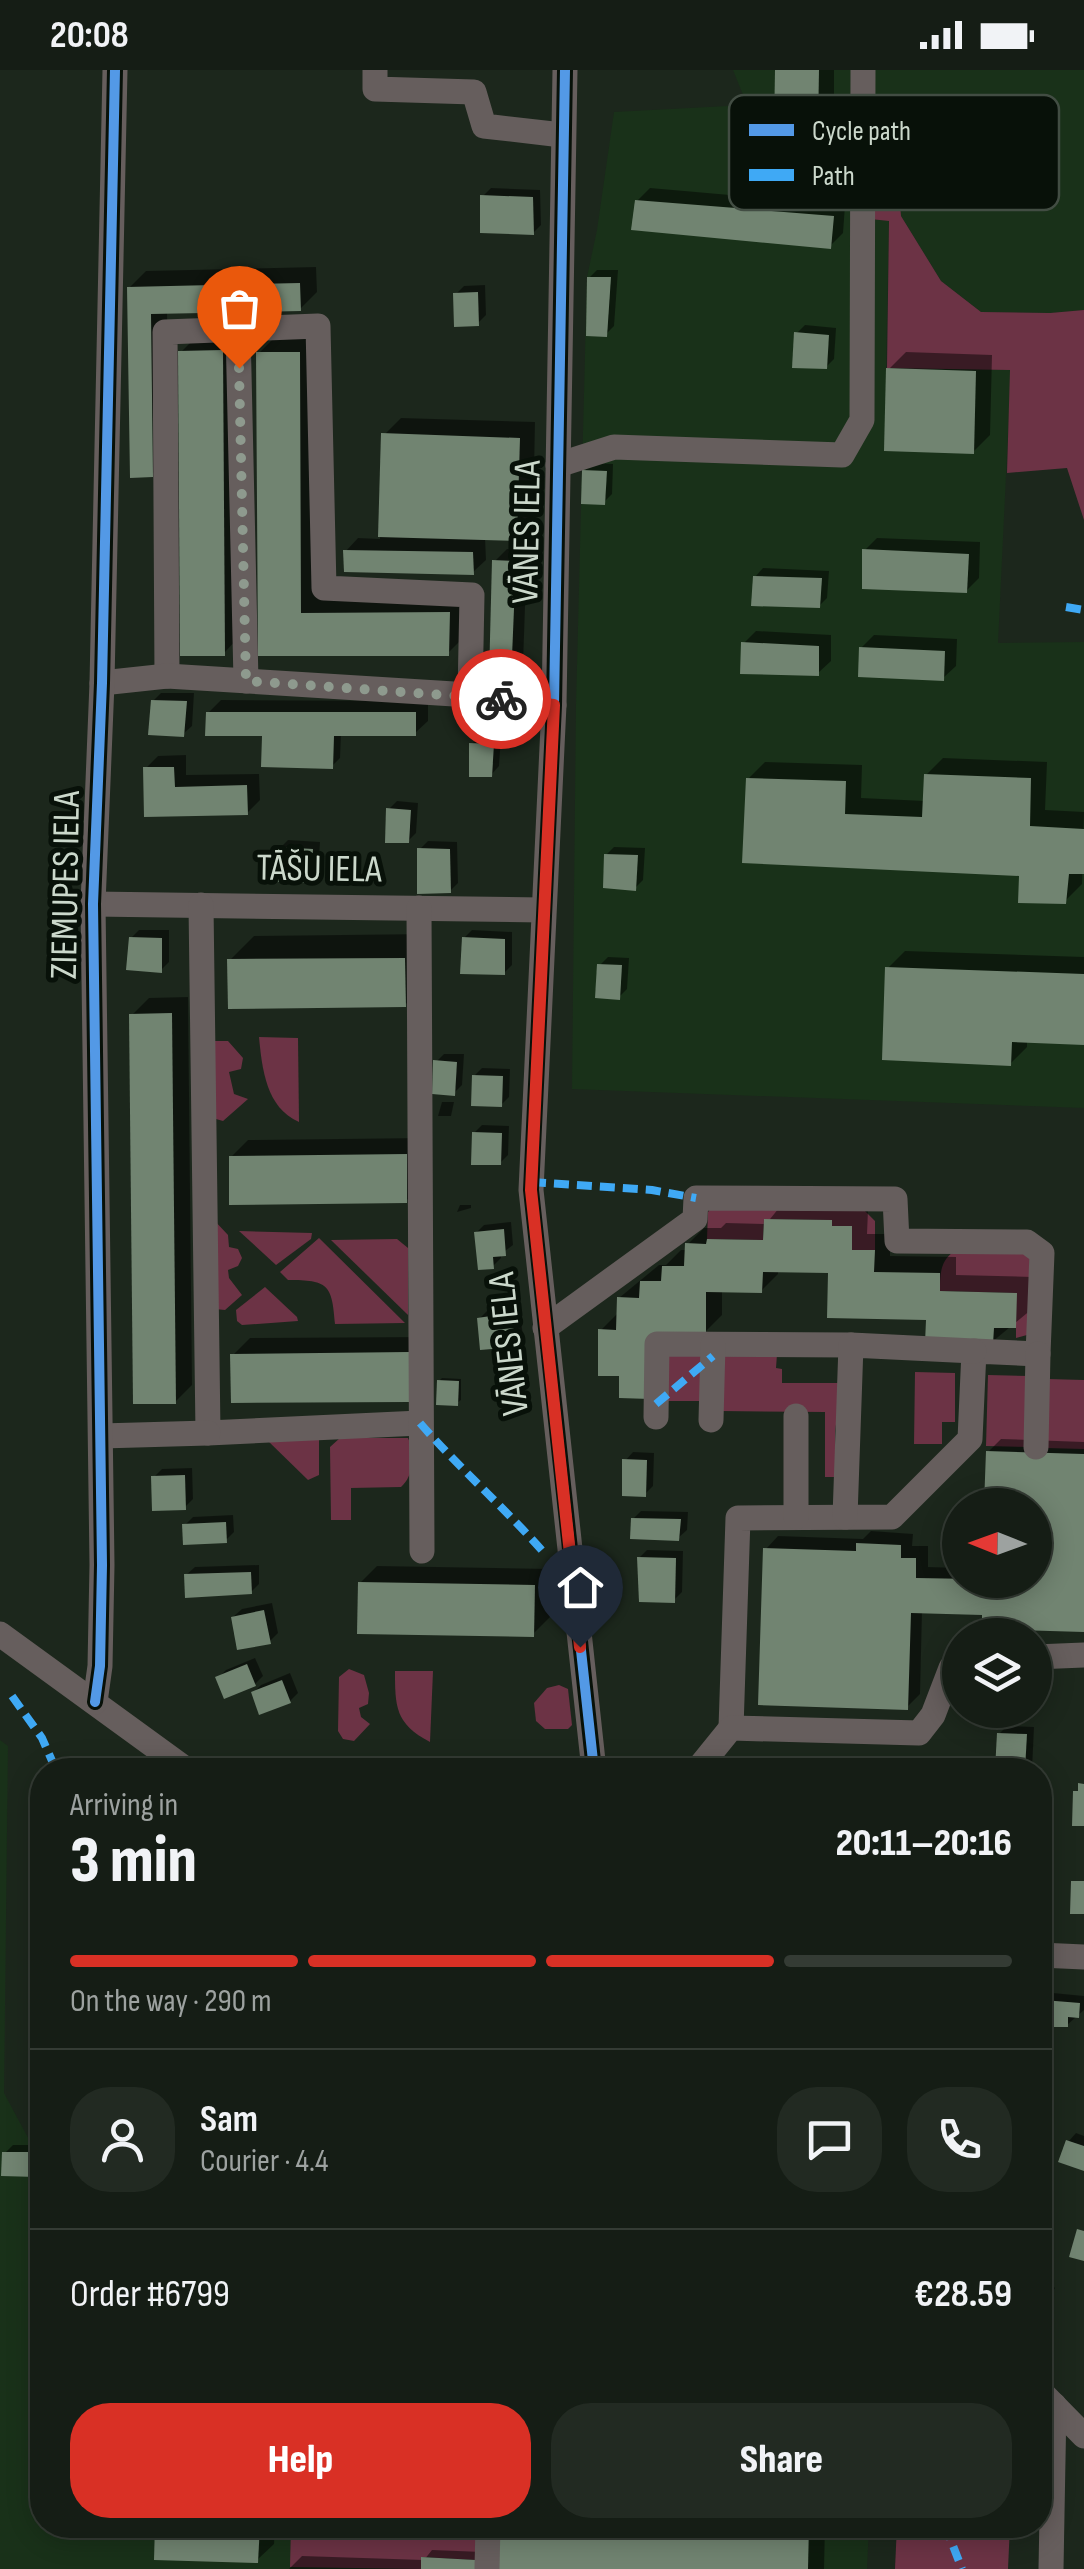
<!DOCTYPE html>
<html lang="en">
<head>
<meta charset="utf-8">
<style>
	:root { --surface:#151d15; --page:#222a22; --text:#f1f3f6; --muted:#9da2a0; --line:#343b34; --accent:#d93025 }
	body { margin:0; font-family:"Sofia Sans Condensed",sans-serif; background:var(--page); color:var(--text); height:100vh; display:flex; flex-direction:column; font-size:38px; white-space:nowrap }
	* { box-sizing:border-box; margin:0 }
	p { font-size:32px; color:var(--muted) }
	.icon { flex:none; width:55px; height:55px; fill:none; stroke:currentColor; stroke-width:2; stroke-linecap:round; stroke-linejoin:round }
	.map { position:relative; flex:1; overflow:hidden }
	.sheet { position:absolute; left:30px; top:1688px; width:1022px; height:780px; display:flex; flex-direction:column; background:var(--surface); border-radius:40px; box-shadow:0 5px 25px #0003,0 0 0 2px var(--line) }
	.sheet>* { flex:none }
	.needle { width:65px; rotate:271deg }
	.buttons { position:absolute; left:942px; top:1418px; display:grid; gap:20px }
	.buttons a { display:grid; place-items:center; width:110px; height:110px; border-radius:50%; background:var(--surface); box-shadow:0 5px 25px #0003,0 0 0 2px var(--line); font-size:50px }
	.pin { position:absolute; display:grid; place-items:center; width:85px; height:85px; color:#fff; margin:-102px -42px; border-radius:50% 50% 50% 0; rotate:-45deg; box-shadow:0 0 10px #0007 }
	.pin .icon { rotate:45deg }
	.courier { position:absolute; display:grid; place-items:center; width:100px; height:100px; margin:-50px; border:8px solid #d93025; border-radius:50%; background:#fff; color:#222; box-shadow:0 2px 12px #0007 }
	.overview em { font-style:normal; font-weight:800 }
	.overview div { display:flex; flex-direction:column-reverse }
	.overview { display:flex; align-items:center; justify-content:space-between; height:170px; padding:0 40px }
	h1 { font-size:65px; font-weight:800; line-height:75px }
	.bar { display:grid; grid-template-columns:repeat(4,1fr); gap:15px 10px; align-content:center; height:120px; padding:0 40px }
	.bar i { height:12px; border-radius:8px; background:var(--line) }
	.bar .active { background:var(--accent) }
	.bar p { grid-column:span 4 }
	.line { display:flex; align-items:center; gap:25px; padding:0 40px; border-top:2px solid var(--line) }
	.line div { flex:1 }
	.round { display:grid; place-items:center; flex:none; width:105px; height:105px; border-radius:40px; background:var(--page) }
	.action { display:flex; gap:20px; margin-top:auto; padding:20px 40px }
	.action a { flex:1; height:115px; border-radius:40px; background:var(--accent); color:#fff; font-size:40px; font-weight:800; line-height:115px; text-align:center }
	.action a+a { background:var(--page); color:var(--text) }
	.status { display:flex; justify-content:space-between; align-items:center; height:70px; padding:0 50px; background:var(--surface); direction:ltr }
	.status svg { height:28px; fill:currentColor }
	.map>svg:first-child { display:block }
	.built { fill:#193119 }
	.green { fill:#6c3345 }
	.shadow { fill:#0007 }
	.building { fill:#718471 }
	.lines { fill:none; stroke-linecap:round; stroke-linejoin:round }
	.minor { stroke:#665e5d; stroke-width:25 }
	.quiet { stroke:#3fa9f5; stroke-width:8; stroke-dasharray:15 8; stroke-linecap:butt }
	.cycleway-casing { stroke:#081109; stroke-width:16 }
	.cycleway { stroke:#5399e6; stroke-width:10 }
	.done { stroke:#8e9a8e; stroke-width:10; stroke-dasharray:0 18 }
	.route { stroke:#d93025; stroke-width:12 }
	.labels { text-anchor:middle; dominant-baseline:central; stroke-width:10; stroke-linejoin:round; paint-order:stroke }
	.street-label { font-size:38px; fill:#cbd8cb; stroke:#081109 }
	.key { fill:#081109; stroke:#424d43; stroke-width:2.5 }
	.key-label { font-size:28px; fill:#cbd8cb }
</style>
</head>
<body>
<div class="status"><b>20:08</b><svg viewBox="0 0 49 12"><path d="M0 12V9h3v3zM5 12V6h3v6zM10 12V3h3v9zM15 12V0h3v12zM26 1h20v11H26zM47 4h2v5h-2z"/></svg></div>
<div class="map">
<svg width="1084" height="2499" viewBox="0 0 1084 2499">
	<rect width="100%" height="100%" fill="#1c271c"/>
	<g class="built">
		<polygon points="733,0 1084,0 1084,240 1050,243 981,242 941,211 901,146 871,149 889,151 886,298 1011,300 998,573 1084,572 1084,1038 572,1019 576,634 587,207 597,160 614,42 747,35"/>
		<polygon points="0,1670 8,1676 4,2023 33,2077 42,2078 42,2455 869,2455 867,2499 0,2499"/>
	</g>
	<g class="green">
		<polygon points="881,116 899,122 901,146 941,211 981,242 1050,243 1084,240 1084,450 1067,398 1007,403 1010,300 887,298 889,151 870,149 871,133"/>
		<path d="M 259,967 L 298,968 L 299,1052 C 266,1038 262,998 259,967 Z"/>
		<polygon points="211,971 228,971 243,988 241,999 229,1002 234,1024 248,1029 223,1051 216,1049"/>
		<polygon points="714,1135 860,1136 875,1151 875,1180 852,1180 852,1157 832,1156 831,1150 764,1149 763,1170 707,1169 708,1142"/>
		<polygon points="212,1148 228,1165 229,1177 238,1179 242,1188 238,1196 228,1200 229,1208 242,1225 225,1240 215,1239"/>
		<polygon points="239,1161 312,1163 311,1169 276,1195"/>
		<path d="M 319,1168 L 405,1253 L 335,1254 C 332,1214 328,1210 288,1210 L 280,1202 Z"/>
		<polygon points="397,1169 408,1178 408,1245 331,1170"/>
		<path d="M 1019,1179 L 1030,1189 L 1027,1265 L 1016,1268 L 1016,1223 L 940,1221 C 940,1205 940,1192 953,1182 Z"/>
		<polygon points="265,1217 297,1247 298,1251 242,1255 237,1251 236,1240"/>
		<rect x="659" y="1284" width="44" height="47"/>
		<polygon points="720,1284 777,1284 776,1298 782,1299 782,1313 842,1313 835,1361 835,1407 825,1407 825,1342 720,1341"/>
		<polygon points="915,1302 955,1303 955,1352 942,1352 942,1374 914,1374"/>
		<polygon points="988,1305 1030,1306 1033,1377 986,1376"/>
		<polygon points="1047,1309 1084,1310 1084,1379 1046,1378"/>
		<polygon points="319,1368 319,1405 308,1410 266,1369"/>
		<path d="M 340,1368 L 408,1368 C 415,1383 414,1406 401,1417 L 351,1418 L 351,1450 L 331,1450 L 330,1377 Z"/>
		<polygon points="349,1599 364,1605 369,1623 368,1634 359,1638 361,1647 370,1654 354,1671 343,1669 338,1661 339,1607"/>
		<path d="M 395,1601 L 433,1601 L 430,1672 C 395,1654 395,1636 395,1601 Z"/>
		<polygon points="559,1615 568,1619 572,1655 568,1659 545,1659 536,1651 534,1633 547,1618"/>
		<polygon points="291,2455 477,2455 476,2490 422,2487 421,2499 290,2497"/>
		<polygon points="897,2455 1010,2455 1008,2499 895,2499"/>
	</g>
	<g class="shadow">
		<polygon points="778,0 834,0 834,38 817,55"/>
		<polygon points="491,118 540,120 541,155 533,163 483,126"/>
		<polygon points="650,118 845,135 843,163 830,176 637,131"/>
		<polygon points="316,197 317,222 300,239 167,241 169,388 152,404 129,218 146,201"/>
		<polygon points="597,200 618,200 614,256 606,264 589,208"/>
		<polygon points="485,215 486,245 478,253 456,224 464,216"/>
		<polygon points="805,255 836,258 834,289 826,297 797,263"/>
		<polygon points="238,264 240,566 224,583 181,282 198,265"/>
		<polygon points="276,266 316,267 317,527 465,526 465,566 448,583 261,584 259,283"/>
		<polygon points="906,282 992,285 990,365 973,382 889,299"/>
		<polygon points="401,348 535,352 533,451 516,468 485,467 486,490 473,502 346,481 358,468 380,469 384,365"/>
		<polygon points="593,393 613,394 612,424 604,432 584,401"/>
		<polygon points="877,468 980,472 979,508 966,521 865,480"/>
		<polygon points="507,479 527,480 523,594 510,607 495,491"/>
		<polygon points="763,498 829,501 827,528 819,536 755,507"/>
		<polygon points="756,561 831,565 831,591 818,603 743,574"/>
		<polygon points="874,565 957,569 956,596 943,608 861,578"/>
		<polygon points="161,623 194,623 192,656 183,664 153,631"/>
		<polygon points="221,630 428,631 428,651 415,663 341,664 340,688 332,696 269,664 208,643"/>
		<polygon points="480,666 501,667 499,696 491,705 472,674"/>
		<polygon points="186,685 186,705 259,704 260,730 247,743 147,745 146,698 158,686"/>
		<polygon points="943,688 1047,692 1045,740 1084,742 1082,814 1065,831 1022,803 745,790 748,709 765,692 862,695 861,728 925,731 926,705"/>
		<polygon points="397,731 418,733 416,763 408,771 389,739"/>
		<polygon points="288,770 320,772 318,802 310,810 280,778"/>
		<polygon points="428,771 457,772 458,813 450,821 420,779"/>
		<polygon points="614,777 645,778 643,810 635,818 606,785"/>
		<polygon points="139,860 169,860 169,892 161,900 131,868"/>
		<polygon points="472,860 512,862 512,895 504,903 464,868"/>
		<polygon points="429,864 429,910 405,935 230,890 254,866"/>
		<polygon points="905,881 1084,887 1084,973 1027,970 1027,977 1010,994 888,898"/>
		<polygon points="608,887 629,888 627,919 619,927 600,895"/>
		<polygon points="188,927 192,1315 175,1332 132,945 149,928"/>
		<polygon points="444,984 464,984 462,1015 454,1023 436,992"/>
		<polygon points="482,998 510,999 509,1027 501,1035 474,1006"/>
		<polygon points="442,1032 454,1032 451,1046 438,1046"/>
		<polygon points="482,1055 509,1056 508,1085 500,1093 474,1063"/>
		<polygon points="423,1068 423,1114 406,1131 231,1087 248,1070"/>
		<polygon points="783,1133 868,1140 867,1164 890,1164 890,1186 956,1187 956,1205 1033,1207 1032,1239 992,1272 928,1247 830,1201 778,1200 778,1204 761,1221 722,1220 722,1245 705,1262 622,1304 601,1260 619,1242 619,1228 659,1195 666,1195 681,1180 687,1180 687,1175 704,1158 721,1158 726,1153 766,1154"/>
		<polygon points="460,1135 471,1135 471,1138 457,1142"/>
		<polygon points="511,1152 513,1175 501,1184 501,1188 493,1196 476,1163 484,1155"/>
		<polygon points="519,1237 523,1266 515,1274 480,1248 488,1240"/>
		<polygon points="425,1267 425,1313 233,1285 250,1268"/>
		<polygon points="442,1308 461,1309 461,1330 457,1333 439,1311"/>
		<polygon points="1001,1369 1084,1372 1084,1560 985,1543 922,1541 920,1624 907,1637 766,1479 778,1466 863,1469 871,1461 913,1464 912,1476 928,1476 928,1497 960,1498 960,1510 1035,1510 1035,1435 987,1435 988,1382"/>
		<polygon points="633,1382 654,1383 653,1416 645,1424 625,1391"/>
		<polygon points="192,1398 193,1429 185,1437 154,1407 162,1399"/>
		<polygon points="641,1441 688,1442 687,1460 678,1468 633,1449"/>
		<polygon points="233,1445 234,1462 226,1470 185,1455 193,1447"/>
		<polygon points="647,1480 683,1481 682,1522 674,1530 639,1488"/>
		<polygon points="259,1495 259,1514 251,1522 186,1505 195,1497"/>
		<polygon points="377,1496 551,1499 550,1547 533,1564 360,1513"/>
		<polygon points="272,1533 278,1563 270,1571 233,1547 242,1539"/>
		<polygon points="255,1588 263,1606 255,1614 218,1608 226,1600"/>
		<polygon points="290,1603 298,1623 290,1631 253,1623 261,1615"/>
		<polygon points="1007,1656 1034,1657 1032,1700 997,1700 999,1664"/>
		<polygon points="376,1689 549,1690 549,1700 365,1700"/>
		<polygon points="1053,1923 1084,1926 1084,1940 1067,1955 1054,1954 1050,1958 1045,1931"/>
		<polygon points="1040,2010 1050,2012 1045,2025 1040,2024"/>
		<polygon points="1076,2063 1084,2066 1084,2098 1068,2072"/>
		<polygon points="13,2075 42,2075 42,2098 36,2105 5,2083"/>
		<polygon points="1040,2157 1053,2166 1040,2185"/>
		<polygon points="1040,2206 1055,2218 1040,2239"/>
		<polygon points="157,2455 275,2455 274,2474 257,2490"/>
		<polygon points="494,2455 825,2455 824,2499 492,2499"/>
		<polygon points="432,2480 483,2482 477,2499 289,2499 302,2486 424,2490"/>
	</g>
	<g class="building">
		<polygon points="775,0 819,0 818,57 774,58"/>
		<polygon points="480,125 533,127 534,165 480,163"/>
		<polygon points="635,130 834,146 831,179 631,160"/>
		<polygon points="587,207 611,207 607,267 586,266"/>
		<polygon points="300,213 301,241 151,244 153,407 130,408 127,217"/>
		<polygon points="478,222 479,256 454,257 453,223"/>
		<polygon points="794,262 829,265 827,299 792,298"/>
		<polygon points="223,280 225,586 180,586 178,281"/>
		<polygon points="256,282 300,282 301,543 450,542 449,586 258,586"/>
		<polygon points="886,298 976,301 974,384 884,381"/>
		<polygon points="381,363 520,368 517,471 378,467"/>
		<polygon points="582,400 607,401 605,435 581,434"/>
		<polygon points="862,479 969,484 967,523 862,519"/>
		<polygon points="343,480 473,482 474,505 344,502"/>
		<polygon points="492,490 516,491 511,610 489,608"/>
		<polygon points="753,506 822,508 820,538 751,536"/>
		<polygon points="741,572 819,576 819,606 740,604"/>
		<polygon points="859,577 945,581 944,611 858,607"/>
		<polygon points="151,630 187,631 184,667 148,665"/>
		<polygon points="206,642 416,642 416,666 334,666 333,699 261,697 262,666 205,666"/>
		<polygon points="469,673 494,674 492,707 469,707"/>
		<polygon points="143,697 174,697 175,717 247,715 248,745 144,747"/>
		<polygon points="924,704 1031,708 1030,756 1084,759 1084,804 1069,804 1066,834 1018,833 1019,806 742,793 746,708 846,711 845,744 922,747"/>
		<polygon points="386,738 411,740 409,773 385,773"/>
		<polygon points="278,777 313,779 311,813 278,812"/>
		<polygon points="417,778 450,779 451,823 417,824"/>
		<polygon points="604,784 638,785 636,821 603,818"/>
		<polygon points="129,867 162,868 162,903 126,900"/>
		<polygon points="462,867 505,869 505,905 460,904"/>
		<polygon points="405,888 406,937 228,939 227,889"/>
		<polygon points="597,894 622,895 620,930 595,928"/>
		<polygon points="885,897 1084,904 1084,975 1012,972 1011,996 882,990"/>
		<polygon points="172,943 176,1334 133,1334 129,944"/>
		<polygon points="433,990 457,992 455,1026 432,1024"/>
		<polygon points="472,1005 503,1006 502,1037 471,1036"/>
		<polygon points="472,1062 502,1063 501,1095 471,1095"/>
		<polygon points="407,1084 407,1133 229,1135 229,1086"/>
		<polygon points="764,1149 832,1150 832,1156 852,1156 852,1180 875,1180 874,1202 940,1203 940,1221 1017,1223 1016,1258 994,1258 993,1274 925,1273 926,1250 827,1248 828,1203 763,1202 762,1223 706,1222 706,1264 651,1263 650,1329 619,1328 619,1306 598,1306 598,1259 616,1260 617,1227 639,1228 640,1211 661,1211 662,1196 684,1196 685,1173 706,1174 707,1169 763,1170"/>
		<polygon points="504,1159 506,1186 493,1187 494,1199 478,1200 474,1162"/>
		<polygon points="512,1243 516,1277 480,1280 477,1248"/>
		<polygon points="409,1282 409,1332 231,1333 230,1284"/>
		<polygon points="437,1310 459,1311 458,1336 436,1335"/>
		<polygon points="986,1381 1084,1384 1084,1562 982,1559 982,1545 911,1543 908,1640 758,1635 763,1478 856,1481 856,1473 901,1475 901,1488 916,1488 916,1508 1035,1510 1035,1435 984,1435"/>
		<polygon points="622,1389 647,1390 646,1427 622,1426"/>
		<polygon points="185,1405 186,1440 152,1441 151,1406"/>
		<polygon points="631,1448 681,1449 679,1471 630,1469"/>
		<polygon points="226,1452 227,1473 183,1475 182,1454"/>
		<polygon points="637,1487 676,1488 675,1533 639,1532"/>
		<polygon points="251,1502 252,1524 185,1528 184,1504"/>
		<polygon points="358,1512 535,1515 534,1567 357,1564"/>
		<polygon points="264,1540 271,1574 237,1580 231,1547"/>
		<polygon points="247,1594 256,1616 224,1629 215,1607"/>
		<polygon points="282,1610 291,1633 259,1645 251,1622"/>
		<polygon points="1000,1640 1025,1640 1026,1650 1000,1650"/>
		<polygon points="997,1663 1027,1664 1025,1700 995,1700"/>
		<polygon points="1078,1713 1084,1714 1084,1756 1072,1756 1073,1721 1078,1721"/>
		<polygon points="1071,1811 1084,1811 1084,1844 1070,1844"/>
		<polygon points="1043,1930 1080,1933 1079,1948 1068,1947 1068,1957 1051,1957 1051,1961 1041,1960"/>
		<polygon points="1066,2070 1084,2076 1084,2101 1058,2092"/>
		<polygon points="2,2082 37,2082 37,2107 1,2106"/>
		<polygon points="1077,2159 1084,2161 1084,2191 1069,2187"/>
		<polygon points="155,2455 260,2455 258,2493 154,2490"/>
		<polygon points="491,2455 809,2455 808,2499 490,2499"/>
		<polygon points="421,2487 476,2490 475,2499 421,2499"/>
	</g>
	<g class="lines">
		<g class="minor">
			<polyline points="375,0 375,19 474,22 484,56 562,65"/>
			<polyline points="565,0 554,635 531,1120 594,1700"/>
			<polyline points="238,259 246,611"/>
			<polyline points="558,395 614,377 842,385 862,350 863,0"/>
			<polyline points="167,606 165,262 318,256 324,518 472,525 470,625"/>
			<polyline points="102,613 167,606 470,625 554,635"/>
			<polyline points="93,834 543,840"/>
			<polyline points="201,835 208,1363 420,1353"/>
			<polyline points="419,838 422,1481"/>
			<polyline points="545,1258 695,1149 696,1128 895,1129 897,1171 1027,1172 1042,1183 1038,1284 974,1281 970,1369 892,1447 738,1448 731,1658"/>
			<polyline points="656,1347 657,1274 851,1275"/>
			<polyline points="711,1350 713,1275"/>
			<polyline points="101,1366 208,1363"/>
			<polyline points="1036,1377 1038,1284"/>
			<polyline points="796,1447 796,1346"/>
			<polyline points="845,1447 851,1275 974,1281"/>
			<polyline points="0,1564 187,1700"/>
			<polyline points="1035,1587 1084,1585"/>
			<polyline points="95,1632 100,1596 102,1495 93,834 102,613 115,0"/>
			<polyline points="697,1700 731,1658 919,1663 933,1645 951,1598 960,1593"/>
			<polyline points="1040,1885 1084,1887"/>
			<polyline points="1040,2321 1084,2366"/>
			<polyline points="487,2498 488,2455"/>
			<polyline points="1051,2499 1054,2335"/>
		</g>
		<g class="quiet">
			<polyline points="1066,537 1084,540"/>
			<polyline points="531,1112 652,1120 696,1128"/>
			<polyline points="656,1334 713,1286"/>
			<path d="M 420,1353 C 460,1399 506,1439 546,1485"/>
			<polyline points="12,1626 42,1668 56,1700"/>
			<polyline points="945,2455 962,2499"/>
		</g>
		<defs>
			<g id="cycleway">
				<polyline points="565,0 554,635 531,1120 594,1700"/>
				<polyline points="95,1632 100,1596 102,1495 93,834 102,613 115,0"/>
			</g>
		</defs>
		<use href="#cycleway" class="cycleway-casing"/>
		<use href="#cycleway" class="cycleway"/>
	</g>
	<g class="lines">
		<polyline class="done" points="239,298 246,611 501,629"/>
		<polyline class="route" points="501,629 554,635 531,1120 580,1577"/>
	</g>
	<g class="labels">
		<g class="street-label">
			<text transform="translate(527 462) rotate(-89)">VĀNES IELA</text>
			<text transform="translate(319 799) rotate(1)">TĀŠU IELA</text>
			<text transform="translate(66 815) rotate(-89)">ZIEMUPES IELA</text>
			<text transform="translate(509 1274) rotate(-96)">VĀNES IELA</text>
		</g>
	</g>
	<rect x="729" y="25" width="330" height="115" rx="15" class="key"/>
	<rect x="749" y="54" width="45" height="12" fill="#5399e6"/>
	<rect x="749" y="99" width="45" height="12" fill="#3fa9f5"/>
	<g class="key-label">
		<text x="812" y="70">Cycle path</text>
		<text x="812" y="115">Path</text>
	</g>
</svg>
<div class="buttons">
<a><svg class="needle" viewBox="-14 -14 28 28"><path d="M0-13l5 13h-10z" fill="#e53935"/><path d="M0 13l5-13h-10z" fill="#9da2a0"/></svg></a>
<a><svg class="icon" aria-label="layers" viewBox="0 0 24 24"><path d="M12 4l9 5-9 5-9-5zM3 14l9 5 9-5"/></svg></a>
</div>
<div class="pin" style="left:239px;top:298px;background:#ea580c"><svg class="icon" aria-label="bag" viewBox="0 0 24 24"><path d="M5 8h14l-1 12H6zM9 8a3 3 0 0 1 6 0"/></svg></div>
<div class="pin" style="left:580px;top:1577px;background:#1f2937"><svg class="icon" aria-label="home" viewBox="0 0 24 24"><path d="M3 11l9-7 9 7M6 9v11h12V9"/></svg></div>
<div class="courier" style="left:501px;top:629px"><svg class="icon" aria-label="bike" viewBox="0 0 24 24"><circle cx="6" cy="16" r="4"/><circle cx="18" cy="16" r="4"/><path d="M6 16l4-8h5l3 8M10 8l3 8H6M13 5h3"/></svg></div>
<section class="sheet">
<div class="overview"><div><h1>3 min</h1><p>Arriving in</p></div><em>20:11–20:16</em></div>
<div class="bar"><i class="active"></i><i class="active"></i><i class="active"></i><i></i><p>On the way · 290 m</p></div>
<div class="line" style="height:180px"><a class="round"><svg class="icon" aria-label="person" viewBox="0 0 24 24"><circle cx="12" cy="8" r="4"/><path d="M4 21q1-7 8-7t8 7"/></svg></a><div><b>Sam</b><p>Courier · 4.4</p></div><a class="round"><svg class="icon" aria-label="chat" viewBox="0 0 24 24"><path d="M4 5h16v11H9l-5 4z"/></svg></a><a class="round"><svg class="icon" aria-label="phone" viewBox="0 0 24 24"><path d="M5 4h4l2 5-3 2q2 4 5 5l2-3 5 2v4C11 20 4 13 5 4z"/></svg></a></div>
<div class="line" style="height:130px"><div>Order #6799</div><b>€28.59</b></div>
<div class="action"><a>Help</a><a>Share</a></div>
</section>
</div>
</body>
</html>
